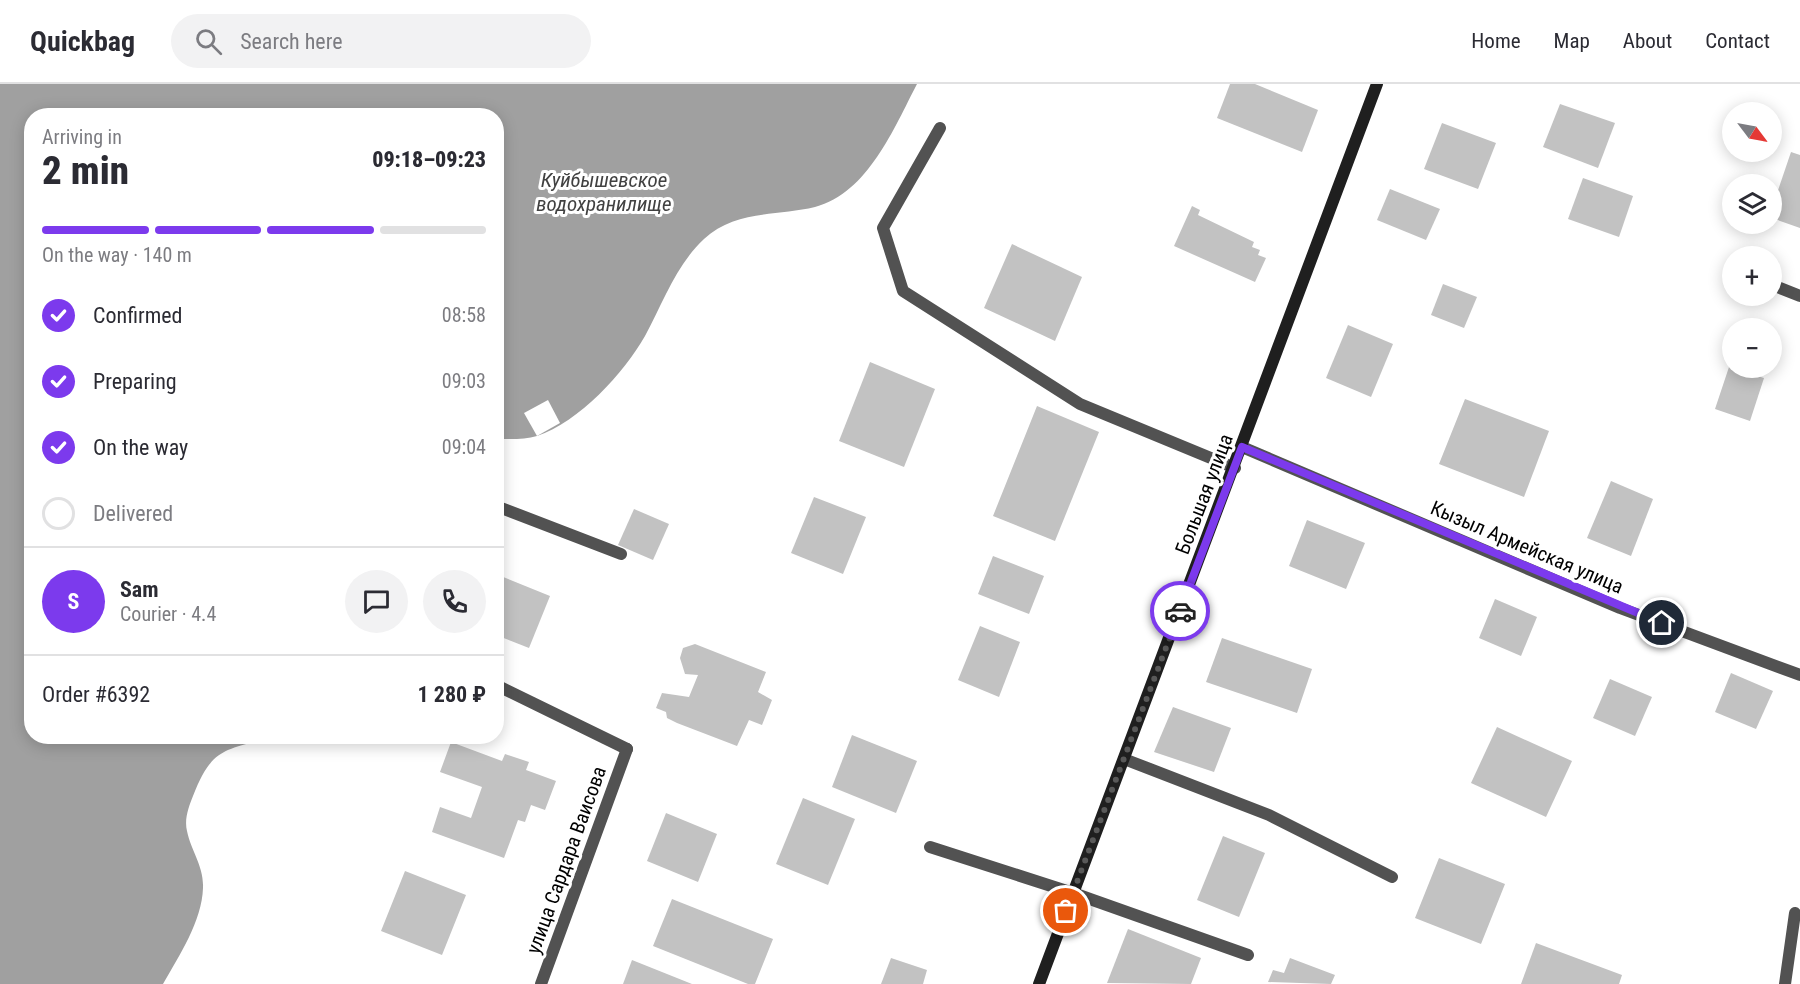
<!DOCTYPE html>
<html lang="en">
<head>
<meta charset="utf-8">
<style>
	:root { --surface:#fff; --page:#f2f2f3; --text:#2b2b33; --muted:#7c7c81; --line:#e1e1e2; --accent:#7c3aed }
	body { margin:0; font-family:"Roboto Condensed",sans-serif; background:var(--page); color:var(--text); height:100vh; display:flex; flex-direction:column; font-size:22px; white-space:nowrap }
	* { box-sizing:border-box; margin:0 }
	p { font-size:20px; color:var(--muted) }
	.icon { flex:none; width:33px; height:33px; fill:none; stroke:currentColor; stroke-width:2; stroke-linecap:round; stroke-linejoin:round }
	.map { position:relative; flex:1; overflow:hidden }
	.side { position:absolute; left:24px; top:24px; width:480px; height:636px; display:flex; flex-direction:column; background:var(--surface); border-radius:24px; box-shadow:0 3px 15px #0003 }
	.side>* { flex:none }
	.needle { width:39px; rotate:122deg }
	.controls { position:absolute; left:1722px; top:18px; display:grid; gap:12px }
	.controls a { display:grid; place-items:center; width:60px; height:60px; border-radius:50%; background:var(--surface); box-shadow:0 3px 15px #0003; font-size:30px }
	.pin { position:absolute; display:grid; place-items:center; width:51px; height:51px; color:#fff; margin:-26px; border:3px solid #fff; border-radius:50%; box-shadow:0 2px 6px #0007 }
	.courier { position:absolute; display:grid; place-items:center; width:60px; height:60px; margin:-30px; border:4px solid #7c3aed; border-radius:50%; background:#fff; color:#222; box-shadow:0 2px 8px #0007 }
	.overview em { font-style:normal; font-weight:800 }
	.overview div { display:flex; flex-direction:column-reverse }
	.overview { display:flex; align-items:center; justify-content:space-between; height:102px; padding:0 18px }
	h1 { font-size:39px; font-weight:800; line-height:45px }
	.bar { display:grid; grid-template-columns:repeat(4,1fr); gap:9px 6px; align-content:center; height:72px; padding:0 18px }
	.bar i { height:8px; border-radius:4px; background:var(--line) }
	.bar .current { background:var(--accent) }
	.bar p { grid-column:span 4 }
	.line { display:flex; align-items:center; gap:15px; padding:0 18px; border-top:2px solid var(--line) }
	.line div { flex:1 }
	.round { display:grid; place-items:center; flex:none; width:63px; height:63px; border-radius:32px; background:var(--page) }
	ol { padding:0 18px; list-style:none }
	li { display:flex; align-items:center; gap:18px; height:66px }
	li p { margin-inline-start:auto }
	li .icon { padding:6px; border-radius:50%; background:var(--accent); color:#fff; stroke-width:4 }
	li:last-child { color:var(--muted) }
	li i { width:33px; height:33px; border:3px solid var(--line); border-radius:50% }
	header { display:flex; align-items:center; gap:36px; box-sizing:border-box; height:84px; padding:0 30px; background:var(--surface); border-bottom:2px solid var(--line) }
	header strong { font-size:28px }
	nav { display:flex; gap:33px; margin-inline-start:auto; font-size:21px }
	.search { width:420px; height:54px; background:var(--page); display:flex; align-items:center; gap:15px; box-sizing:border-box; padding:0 21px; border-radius:33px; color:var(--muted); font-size:22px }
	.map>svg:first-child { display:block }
	.water { fill:#a0a0a0 }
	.pier { fill:#fff }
	.building { fill:#c2c2c2 }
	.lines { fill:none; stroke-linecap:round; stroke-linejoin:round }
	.lane { stroke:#525252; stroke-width:12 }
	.street { stroke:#525252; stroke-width:12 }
	.secondary { stroke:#1f1f1f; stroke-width:12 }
	.done { stroke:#595959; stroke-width:6; stroke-dasharray:0 10.8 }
	.route { stroke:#7c3aed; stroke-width:8 }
	.labels { text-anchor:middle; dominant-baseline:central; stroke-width:6; stroke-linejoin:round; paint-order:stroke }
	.street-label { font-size:20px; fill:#000; stroke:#fff }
	.water-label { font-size:21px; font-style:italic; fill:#414141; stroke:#fff }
</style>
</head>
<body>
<header>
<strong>Quickbag</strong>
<div class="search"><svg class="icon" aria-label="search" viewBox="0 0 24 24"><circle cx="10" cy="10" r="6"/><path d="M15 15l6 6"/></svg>Search here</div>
<nav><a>Home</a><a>Map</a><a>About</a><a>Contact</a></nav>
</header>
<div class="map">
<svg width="1800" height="900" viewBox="0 0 1800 900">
	<rect width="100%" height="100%" fill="#fff"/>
	<path class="water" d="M 0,0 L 917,0 C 894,44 868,109 815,123 C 778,132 735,126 704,155 C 676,181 663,219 645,252 C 624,289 579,338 537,352 C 525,356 509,355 496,355 L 496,32 L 32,32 L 32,652 L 271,653 C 225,667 212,663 193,712 C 189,722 184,735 187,747 C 191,767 204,782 203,804 C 202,837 179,872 163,900 L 0,900 Z"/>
	<polygon class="pier" points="548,316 560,339 537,352 524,329"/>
	<g class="building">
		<polygon points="1230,0 1255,0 1318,26 1302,68 1217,34"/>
		<polygon points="1560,20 1615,39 1598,84 1543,63"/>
		<polygon points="1442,39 1496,59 1478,105 1424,85"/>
		<polygon points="1791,68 1800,71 1800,144 1772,134 1772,124"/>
		<polygon points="1583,94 1633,112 1619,153 1568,135"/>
		<polygon points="1390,105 1440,125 1426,156 1377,136"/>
		<polygon points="1192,122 1200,126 1198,131 1254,158 1252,163 1260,166 1258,171 1266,174 1255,198 1174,162"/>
		<polygon points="1012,160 1082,193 1055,257 984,224"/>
		<polygon points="1443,200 1477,213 1464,244 1431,231"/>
		<polygon points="1348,241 1393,260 1371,313 1326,294"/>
		<polygon points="870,278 935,305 904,383 839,357"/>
		<polygon points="1729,283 1764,294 1750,337 1715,325"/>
		<polygon points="1465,315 1549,347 1524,413 1439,380"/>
		<polygon points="1037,322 1099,348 1055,457 993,432"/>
		<polygon points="1611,397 1653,415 1631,472 1587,454"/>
		<polygon points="814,413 866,433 843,490 791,469"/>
		<polygon points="634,425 669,440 653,476 618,461"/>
		<polygon points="1307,436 1365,459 1346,505 1289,482"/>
		<polygon points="993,472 1044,492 1029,530 978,510"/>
		<polygon points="496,490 550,512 529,564 496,551"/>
		<polygon points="1495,515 1537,533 1521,572 1479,554"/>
		<polygon points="980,542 1020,558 999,613 958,596"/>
		<polygon points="1222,554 1312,585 1297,629 1206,598"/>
		<polygon points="695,560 766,588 758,608 772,616 762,641 749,636 737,662 677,639 667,634 666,628 656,624 662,609 689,613 698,591 685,590 680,574 683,564"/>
		<polygon points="1731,589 1773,607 1756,645 1715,628"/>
		<polygon points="1610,595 1652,613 1635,652 1593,634"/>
		<polygon points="1173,623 1231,644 1214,688 1154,668"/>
		<polygon points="1497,643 1572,677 1546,733 1471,699"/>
		<polygon points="852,651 917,677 896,729 832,703"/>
		<polygon points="451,658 502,677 505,670 529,678 526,686 556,697 545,726 531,721 525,738 518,736 504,774 432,748 440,723 471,734 482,703 440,688"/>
		<polygon points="803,714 855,735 828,801 776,780"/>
		<polygon points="666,729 717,750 698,798 647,777"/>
		<polygon points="1223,752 1265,769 1239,833 1197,816"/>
		<polygon points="1439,774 1505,800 1481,860 1415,834"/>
		<polygon points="405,787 466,811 442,871 381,847"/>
		<polygon points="672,815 773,855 755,900 748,900 653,862"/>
		<polygon points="1128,845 1201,874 1191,900 1107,899"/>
		<polygon points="1536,859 1622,891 1619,900 1521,900"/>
		<polygon points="891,874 927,886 923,900 881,900"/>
		<polygon points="1290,874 1335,891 1331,900 1268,898 1273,886 1284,889"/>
		<polygon points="632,876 692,900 623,900"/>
	</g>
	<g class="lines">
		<g class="lane">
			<polyline points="940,44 883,144 903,207 1080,320 1235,384"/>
			<polyline points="1775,202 1800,212"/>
			<polyline points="496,422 621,470"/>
			<polyline points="496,601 627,665"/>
			<polyline points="1124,675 1269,731 1392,793"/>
			<polyline points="930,763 1073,809 1248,871"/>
			<polyline points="1785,900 1795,829"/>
		</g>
		<g class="street">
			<polyline points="1242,363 1620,524 1800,591"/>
			<polyline points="541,900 627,665"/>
		</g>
		<polyline class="secondary" points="1039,900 1377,0"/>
	</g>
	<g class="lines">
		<polyline class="done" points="1066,827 1180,527"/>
		<polyline class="route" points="1180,527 1242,363 1662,539"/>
	</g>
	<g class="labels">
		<g class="street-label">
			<text transform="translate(1204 410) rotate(-69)">Большая улица</text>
			<text transform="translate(1527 463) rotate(23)">Кызыл Армейская улица</text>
			<text transform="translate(566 776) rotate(-70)">улица Сардара Ваисова</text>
		</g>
		<g class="water-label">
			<text x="604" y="96">Куйбышевское<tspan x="604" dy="24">водохранилище</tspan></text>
		</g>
	</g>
</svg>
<div class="controls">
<a><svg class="needle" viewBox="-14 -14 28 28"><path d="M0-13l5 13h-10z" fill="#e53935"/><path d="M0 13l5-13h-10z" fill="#7c7c81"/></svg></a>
<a><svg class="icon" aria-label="layers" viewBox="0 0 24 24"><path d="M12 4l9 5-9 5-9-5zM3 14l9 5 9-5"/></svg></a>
<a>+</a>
<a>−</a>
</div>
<div class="pin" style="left:1066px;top:827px;background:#ea580c"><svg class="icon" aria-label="bag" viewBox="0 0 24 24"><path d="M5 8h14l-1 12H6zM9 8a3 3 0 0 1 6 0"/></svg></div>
<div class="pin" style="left:1662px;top:539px;background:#1f2937"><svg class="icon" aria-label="home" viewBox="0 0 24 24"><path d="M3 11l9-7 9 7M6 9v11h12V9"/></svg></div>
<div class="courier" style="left:1180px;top:527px"><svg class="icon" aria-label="car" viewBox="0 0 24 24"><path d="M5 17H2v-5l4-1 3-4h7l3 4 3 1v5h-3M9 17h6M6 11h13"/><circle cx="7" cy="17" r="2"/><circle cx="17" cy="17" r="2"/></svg></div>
<section class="side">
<div class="overview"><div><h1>2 min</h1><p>Arriving in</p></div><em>09:18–09:23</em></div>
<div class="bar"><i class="current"></i><i class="current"></i><i class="current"></i><i></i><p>On the way · 140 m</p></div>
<ol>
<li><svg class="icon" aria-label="check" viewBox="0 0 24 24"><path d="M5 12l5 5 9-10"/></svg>Confirmed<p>08:58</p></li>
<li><svg class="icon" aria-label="check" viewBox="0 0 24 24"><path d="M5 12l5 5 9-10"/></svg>Preparing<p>09:03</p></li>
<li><svg class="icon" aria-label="check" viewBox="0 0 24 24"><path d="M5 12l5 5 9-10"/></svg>On the way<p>09:04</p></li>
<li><i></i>Delivered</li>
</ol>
<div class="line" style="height:108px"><b class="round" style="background:var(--accent);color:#fff">S</b><div><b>Sam</b><p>Courier · 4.4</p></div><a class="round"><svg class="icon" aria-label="chat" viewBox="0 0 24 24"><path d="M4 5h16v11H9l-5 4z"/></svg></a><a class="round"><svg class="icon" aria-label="phone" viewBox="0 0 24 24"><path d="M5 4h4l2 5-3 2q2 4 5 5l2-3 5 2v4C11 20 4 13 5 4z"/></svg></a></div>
<div class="line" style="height:78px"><div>Order #6392</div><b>1 280 ₽</b></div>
</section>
</div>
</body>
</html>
